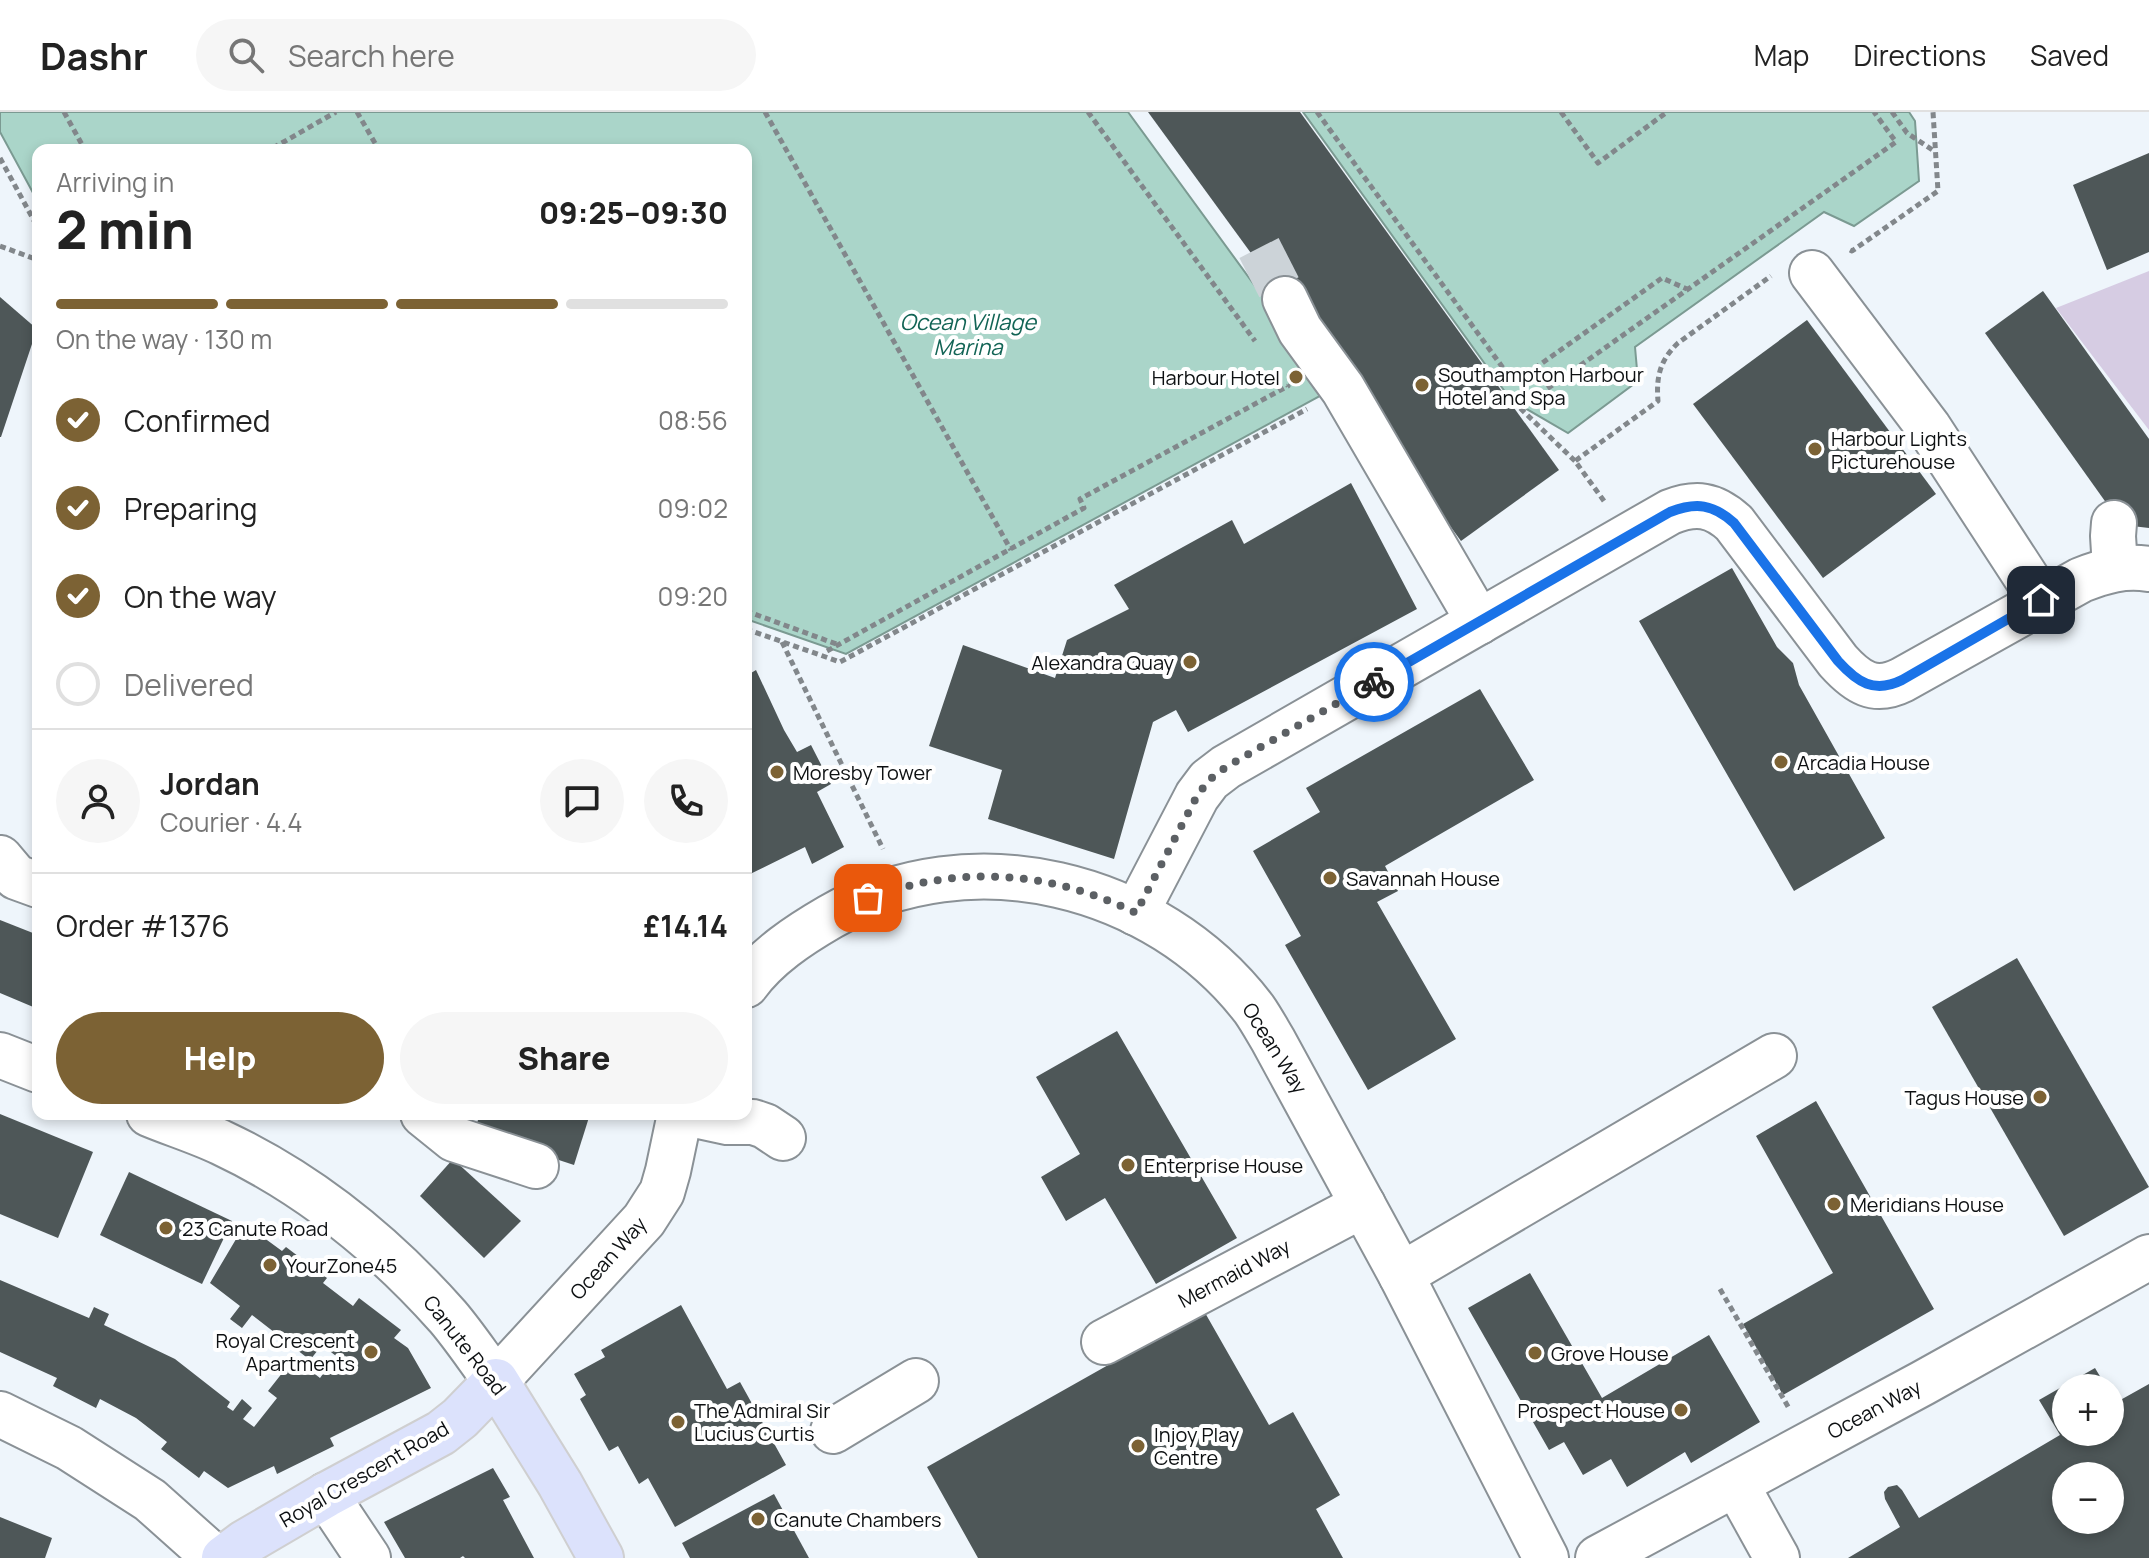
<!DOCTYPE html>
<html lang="en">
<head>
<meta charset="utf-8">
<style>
	:root { --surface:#fff; --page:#f6f6f6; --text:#222; --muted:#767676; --line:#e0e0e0; --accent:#7c6234 }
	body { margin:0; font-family:Manrope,sans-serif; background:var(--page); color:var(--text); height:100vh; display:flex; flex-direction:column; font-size:30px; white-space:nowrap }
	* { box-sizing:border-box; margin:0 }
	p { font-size:26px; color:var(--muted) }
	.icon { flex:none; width:44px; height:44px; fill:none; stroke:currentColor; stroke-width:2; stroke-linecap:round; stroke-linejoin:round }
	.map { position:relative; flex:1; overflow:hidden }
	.side { position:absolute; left:32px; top:32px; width:720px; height:976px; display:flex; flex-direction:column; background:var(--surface); border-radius:16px; box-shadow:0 4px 12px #0003 }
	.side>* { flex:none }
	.buttons { position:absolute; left:2052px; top:1262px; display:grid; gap:16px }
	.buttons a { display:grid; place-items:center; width:72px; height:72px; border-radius:50%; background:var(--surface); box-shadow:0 4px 12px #0003; font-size:40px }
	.pin { position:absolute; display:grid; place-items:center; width:68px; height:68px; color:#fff; margin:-34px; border-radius:16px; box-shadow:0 4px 12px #0006 }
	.courier { position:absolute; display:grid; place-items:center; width:80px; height:80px; margin:-40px; border:6px solid #1a73e8; border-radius:50%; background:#fff; color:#222; box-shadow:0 2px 10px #0007 }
	.head em { font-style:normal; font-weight:800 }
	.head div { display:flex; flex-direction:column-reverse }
	.head { display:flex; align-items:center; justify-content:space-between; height:136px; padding:0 24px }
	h1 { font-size:52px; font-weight:800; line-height:60px }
	.bar { display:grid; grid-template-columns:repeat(4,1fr); gap:12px 8px; align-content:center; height:96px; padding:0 24px }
	.bar i { height:10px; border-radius:6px; background:var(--line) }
	.bar .on { background:var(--accent) }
	.bar p { grid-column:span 4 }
	.line { display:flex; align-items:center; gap:20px; padding:0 24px; border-top:2px solid var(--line) }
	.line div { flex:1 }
	.round { display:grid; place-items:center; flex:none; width:84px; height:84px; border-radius:42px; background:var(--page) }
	ol { padding:0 24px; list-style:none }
	li { display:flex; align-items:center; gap:24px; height:88px }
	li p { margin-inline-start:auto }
	li .icon { padding:8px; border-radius:50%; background:var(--accent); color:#fff; stroke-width:4 }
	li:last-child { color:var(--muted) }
	li i { width:44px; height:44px; border:4px solid var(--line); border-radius:50% }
	.primary-button { display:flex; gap:16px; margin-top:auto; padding:16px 24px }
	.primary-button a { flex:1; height:92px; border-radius:48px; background:var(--accent); color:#fff; font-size:32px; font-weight:800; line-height:92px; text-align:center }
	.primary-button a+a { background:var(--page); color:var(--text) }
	header { display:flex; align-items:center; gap:48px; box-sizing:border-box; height:112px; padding:0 40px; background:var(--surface); border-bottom:2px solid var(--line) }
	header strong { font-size:38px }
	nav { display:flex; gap:44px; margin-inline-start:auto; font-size:28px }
	.search { width:560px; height:72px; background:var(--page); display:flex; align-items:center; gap:20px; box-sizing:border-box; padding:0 28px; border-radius:44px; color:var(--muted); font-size:30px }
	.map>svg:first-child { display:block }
	.green { fill:#d6cce3 }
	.water { fill:#aad5c9; stroke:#7b9a92; stroke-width:2 }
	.building { fill:#4e5758; fill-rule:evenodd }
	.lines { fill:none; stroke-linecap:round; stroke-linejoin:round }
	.minor-tunnel { stroke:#ccd3d8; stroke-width:44; stroke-dasharray:44 22; stroke-linecap:butt }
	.minor-casing { stroke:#8a9196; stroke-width:48 }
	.major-casing { stroke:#cfcfd0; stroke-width:48 }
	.path { stroke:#82878b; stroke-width:5; stroke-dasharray:6 4; stroke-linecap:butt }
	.minor { stroke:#fff; stroke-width:44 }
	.major { stroke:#dce2fc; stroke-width:44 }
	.done { stroke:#5c6064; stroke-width:8; stroke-dasharray:0 14.4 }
	.route { stroke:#1a73e8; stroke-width:10 }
	.poi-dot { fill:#7c6234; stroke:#fff; stroke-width:3 }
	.labels { text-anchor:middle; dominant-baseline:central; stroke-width:8; stroke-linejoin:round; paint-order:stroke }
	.poi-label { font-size:20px; fill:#0d1012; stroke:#fff; text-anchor:start }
	.street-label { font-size:20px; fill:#0d1012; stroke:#fff }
	.water-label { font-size:22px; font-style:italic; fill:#126455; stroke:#fff }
</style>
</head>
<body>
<header>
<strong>Dashr</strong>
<div class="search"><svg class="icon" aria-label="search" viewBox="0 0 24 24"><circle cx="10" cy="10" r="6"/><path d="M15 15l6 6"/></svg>Search here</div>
<nav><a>Map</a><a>Directions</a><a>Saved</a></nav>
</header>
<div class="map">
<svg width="2149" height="1446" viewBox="0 0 2149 1446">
	<rect width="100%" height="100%" fill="#eef5fb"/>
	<polygon class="green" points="2149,159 2149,318 2056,196"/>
	<g class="water">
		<polygon points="0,0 1128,0 1331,278 846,542 746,507 746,38 38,38 38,90 0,20"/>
		<polygon points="1303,0 1909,0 1915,9 1919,69 1854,114 1824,100 1635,235 1638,269 1568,321 1511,288"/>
	</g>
	<g class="building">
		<polygon points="1148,0 1300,0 1559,358 1461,429"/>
		<polygon points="2149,41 2149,140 2107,158 2073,73"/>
		<polygon points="2043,179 2149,327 2149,416 2132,414 2117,406 1985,221"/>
		<polygon points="0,185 37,217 1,325 0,325"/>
		<polygon points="1807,208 1936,382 1823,466 1693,292"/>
		<polygon points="1351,371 1417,497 1188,620 1176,598 1153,610 1114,747 988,707 1002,658 929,634 963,533 1055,566 1067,528 1129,497 1114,473 1232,408 1244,432"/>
		<polygon points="1732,456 1777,535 1793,551 1799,573 1885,726 1794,779 1639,509"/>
		<polygon points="756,558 784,618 797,640 811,633 831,672 817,680 844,735 812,752 805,735 746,764 746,564"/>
		<polygon points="1480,577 1534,668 1385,754 1398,779 1377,790 1456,927 1368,978 1285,833 1301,824 1253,739 1320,700 1306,676"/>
		<polygon points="0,808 38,823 38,897 0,881"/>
		<polygon points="2017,846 2149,1075 2064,1124 1932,895"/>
		<polygon points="1117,919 1237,1126 1156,1172 1105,1086 1066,1109 1041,1065 1080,1042 1036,965"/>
		<polygon points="1816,989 1934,1197 1783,1283 1743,1212 1833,1161 1756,1024"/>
		<polygon points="0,1002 93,1040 58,1126 0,1102"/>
		<polygon points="480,1002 590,1002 574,1053 474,1020"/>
		<polygon points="453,1047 521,1109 484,1146 420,1084"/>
		<polygon points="129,1060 232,1109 202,1172 100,1123"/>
		<polygon points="245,1112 282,1139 286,1135 327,1166 323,1171 353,1194 359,1186 401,1218 394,1226 408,1236 431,1276 330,1326 334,1334 277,1362 274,1354 228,1376 204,1359 199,1366 161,1337 167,1330 136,1306 100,1287 96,1296 53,1274 57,1266 0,1240 0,1168 89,1206 94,1195 109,1202 104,1213 175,1247 230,1290 227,1295 233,1299 242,1287 252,1296 243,1307 254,1315 277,1286 268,1279 294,1246 320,1266 336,1244 322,1233 310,1248 252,1203 242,1216 230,1207 240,1194 210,1171"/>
		<polygon points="1530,1161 1602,1286 1709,1223 1760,1310 1691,1351 1685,1340 1627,1375 1611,1347 1583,1363 1564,1330 1549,1338 1468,1196"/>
		<polygon points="681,1193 727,1277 740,1270 786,1353 675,1415 648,1366 639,1372 618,1334 609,1339 580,1287 586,1283 574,1262 605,1245 601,1238"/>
		<polygon points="1204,1199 1269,1313 1293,1300 1340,1383 1316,1397 1343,1446 978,1446 927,1355"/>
		<path d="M 2095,1256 L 2107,1276 L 2066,1276 L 2066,1320 L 2110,1320 L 2110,1282 L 2115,1291 L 2149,1272 L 2149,1446 L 1848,1446 L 1900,1415 L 1885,1387 L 1884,1380 L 1888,1375 L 1897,1373 L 1902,1378 L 1919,1406 L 2060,1323 L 2039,1288 ZM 2066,1364 L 2110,1364 L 2110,1408 L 2066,1408 Z"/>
		<polygon points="493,1356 510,1385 503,1388 534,1446 465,1446 463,1444 460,1446 405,1446 384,1410"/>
		<polygon points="774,1382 809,1446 690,1446 682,1431"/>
		<polygon points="0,1405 52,1426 45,1446 0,1446"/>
	</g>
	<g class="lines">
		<polyline class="minor-tunnel" points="1259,136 1285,187"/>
		<defs>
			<g id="minor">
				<polyline points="1812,161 1929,316 2041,488"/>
				<polyline points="1285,187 1300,218 1343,277 1479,510"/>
				<polyline points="2114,411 2113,424 2115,456"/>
				<polyline points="0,746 16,765 38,773"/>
				<path d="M 1136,801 L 1197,684 L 1209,668 L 1226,655 L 1670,400 C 1696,390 1713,392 1734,411 L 1838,549 C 1857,570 1874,582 1902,568 L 2081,468 C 2104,459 2124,453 2149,457"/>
				<path d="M 746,873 C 767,844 799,823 830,805 C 970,724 1157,770 1254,897 C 1261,907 1267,918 1273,928 L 1401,1163 L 1546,1446"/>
				<polyline points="0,943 38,958"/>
				<path d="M 149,1002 C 173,1012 199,1020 222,1031 C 309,1072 385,1134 448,1205 C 465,1225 480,1248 496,1269 L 644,1108 L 662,1080 L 668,1059 L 680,1002"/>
				<polyline points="423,1002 454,1027 536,1054"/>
				<polyline points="690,1002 727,1010 753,1010 765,1014 783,1026"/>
				<polyline points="1401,1163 1774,944"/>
				<polyline points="1104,1230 1363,1093"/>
				<polyline points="0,1302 69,1336 150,1388 215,1446"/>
				<polyline points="833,1319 916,1269"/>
				<polyline points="1736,1372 1777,1446"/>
				<polyline points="326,1383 368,1446"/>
				<polyline points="1598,1446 1923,1271 2149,1145"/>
			</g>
			<polyline id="major" points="224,1446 244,1431 326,1383 441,1321 460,1306 496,1269 560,1372 601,1446"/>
		</defs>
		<use href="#minor" class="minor-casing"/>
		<use href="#major" class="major-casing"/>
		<g class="path">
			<polyline points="64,0 85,38"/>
			<polyline points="357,0 379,38"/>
			<polyline points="765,0 1011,438"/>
			<polyline points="1088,0 1255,229"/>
			<polyline points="1317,0 1514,271 1662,166 1687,177"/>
			<polyline points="1561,0 1598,51 1667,0"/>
			<polyline points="1892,0 1907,21 1934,39"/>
			<polyline points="273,36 336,0"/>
			<polyline points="0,46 38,116"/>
			<polyline points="0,134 38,148"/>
			<polyline points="1850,138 1852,139 1938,79 1933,0"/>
			<polyline points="1575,349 1520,296 1896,30 1874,0"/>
			<path d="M 1604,389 L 1575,349 L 1658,289 C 1656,265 1660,248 1678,231 L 1771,164"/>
			<polyline points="746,499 839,533"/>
			<polyline points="746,517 840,550 1307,297"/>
			<polyline points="782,530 883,737"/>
			<polyline points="827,539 1084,396 1080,387 1288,274 1287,273"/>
			<polyline points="1720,1177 1790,1298"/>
		</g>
		<use href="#minor" class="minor"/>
		<use href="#major" class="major"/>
	</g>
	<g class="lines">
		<path class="done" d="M 868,786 C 960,753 1048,758 1136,801 L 1197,684 L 1209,668 L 1226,655 L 1374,570"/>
		<path class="route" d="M 1374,570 L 1670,400 C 1696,390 1713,392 1734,411 L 1838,549 C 1857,570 1874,582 1902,568 L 2041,488"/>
	</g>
	<g class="poi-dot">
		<circle cx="1296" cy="265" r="8"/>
		<circle cx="1422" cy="273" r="8"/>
		<circle cx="1815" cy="337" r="8"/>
		<circle cx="1190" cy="550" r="8"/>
		<circle cx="1781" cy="650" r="8"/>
		<circle cx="777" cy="660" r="8"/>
		<circle cx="1330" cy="766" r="8"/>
		<circle cx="2040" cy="985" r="8"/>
		<circle cx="1128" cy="1053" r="8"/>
		<circle cx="1834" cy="1092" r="8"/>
		<circle cx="166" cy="1116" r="8"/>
		<circle cx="270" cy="1153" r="8"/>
		<circle cx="371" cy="1240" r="8"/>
		<circle cx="1535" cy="1241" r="8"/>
		<circle cx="1681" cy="1298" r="8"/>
		<circle cx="678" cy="1310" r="8"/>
		<circle cx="1138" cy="1334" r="8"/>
		<circle cx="758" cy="1407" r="8"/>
	</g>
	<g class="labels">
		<g class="poi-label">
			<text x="1438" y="262">Southampton Harbour<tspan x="1438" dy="23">Hotel and Spa</tspan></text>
			<text x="1280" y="265" text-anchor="end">Harbour Hotel</text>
			<text x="1831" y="326">Harbour Lights<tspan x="1831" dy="23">Picturehouse</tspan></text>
			<text x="1174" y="550" text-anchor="end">Alexandra Quay</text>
			<text x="1797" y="650">Arcadia House</text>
			<text x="793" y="660">Moresby Tower</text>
			<text x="1346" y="766">Savannah House</text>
			<text x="2024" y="985" text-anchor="end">Tagus House</text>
			<text x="1144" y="1053">Enterprise House</text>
			<text x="1850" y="1092">Meridians House</text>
			<text x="182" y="1116">23 Canute Road</text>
			<text x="286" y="1153">YourZone45</text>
			<text x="355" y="1228" text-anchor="end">Royal Crescent<tspan x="355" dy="23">Apartments</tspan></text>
			<text x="1551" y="1241">Grove House</text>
			<text x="694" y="1298">The Admiral Sir<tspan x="694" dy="23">Lucius Curtis</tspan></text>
			<text x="1665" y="1298" text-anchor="end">Prospect House</text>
			<text x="1154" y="1322">Injoy Play<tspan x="1154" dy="23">Centre</tspan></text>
			<text x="774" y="1407">Canute Chambers</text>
		</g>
		<g class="street-label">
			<text transform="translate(1275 936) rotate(58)">Ocean Way</text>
			<text transform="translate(608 1146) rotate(-48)">Ocean Way</text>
			<text transform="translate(1234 1161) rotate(-28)">Mermaid Way</text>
			<text transform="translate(465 1233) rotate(52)">Canute Road</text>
			<text transform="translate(1874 1297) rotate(-28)">Ocean Way</text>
			<text transform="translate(364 1362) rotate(-30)">Royal Crescent Road</text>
		</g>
		<g class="water-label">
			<text x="968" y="210">Ocean Village<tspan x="968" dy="25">Marina</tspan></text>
		</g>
	</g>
</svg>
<div class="buttons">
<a>+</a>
<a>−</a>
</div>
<div class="pin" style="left:868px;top:786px;background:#ea580c"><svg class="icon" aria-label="bag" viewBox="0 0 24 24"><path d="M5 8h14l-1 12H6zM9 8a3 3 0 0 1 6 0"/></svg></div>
<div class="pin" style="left:2041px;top:488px;background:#1f2937"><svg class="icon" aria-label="home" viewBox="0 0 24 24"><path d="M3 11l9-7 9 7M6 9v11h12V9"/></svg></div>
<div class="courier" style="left:1374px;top:570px"><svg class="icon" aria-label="bike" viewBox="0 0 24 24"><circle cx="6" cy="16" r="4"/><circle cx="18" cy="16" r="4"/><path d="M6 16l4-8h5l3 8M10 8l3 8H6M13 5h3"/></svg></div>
<section class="side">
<div class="head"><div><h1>2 min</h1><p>Arriving in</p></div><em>09:25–09:30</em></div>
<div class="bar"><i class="on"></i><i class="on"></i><i class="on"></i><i></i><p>On the way · 130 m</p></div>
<ol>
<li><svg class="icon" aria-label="check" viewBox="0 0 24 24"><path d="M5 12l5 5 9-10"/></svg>Confirmed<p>08:56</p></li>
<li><svg class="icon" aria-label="check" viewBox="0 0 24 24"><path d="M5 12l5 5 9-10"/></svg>Preparing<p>09:02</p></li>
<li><svg class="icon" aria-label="check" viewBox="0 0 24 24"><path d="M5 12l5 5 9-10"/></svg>On the way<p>09:20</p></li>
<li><i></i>Delivered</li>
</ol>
<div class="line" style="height:144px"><a class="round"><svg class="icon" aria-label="person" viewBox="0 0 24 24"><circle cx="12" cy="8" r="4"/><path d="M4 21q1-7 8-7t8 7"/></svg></a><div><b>Jordan</b><p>Courier · 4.4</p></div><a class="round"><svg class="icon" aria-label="chat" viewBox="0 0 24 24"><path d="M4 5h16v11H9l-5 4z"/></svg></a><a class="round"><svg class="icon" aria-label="phone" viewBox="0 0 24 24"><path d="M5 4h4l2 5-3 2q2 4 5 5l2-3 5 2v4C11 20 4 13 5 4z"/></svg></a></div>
<div class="line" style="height:104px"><div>Order #1376</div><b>£14.14</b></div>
<div class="primary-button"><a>Help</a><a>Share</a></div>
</section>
</div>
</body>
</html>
